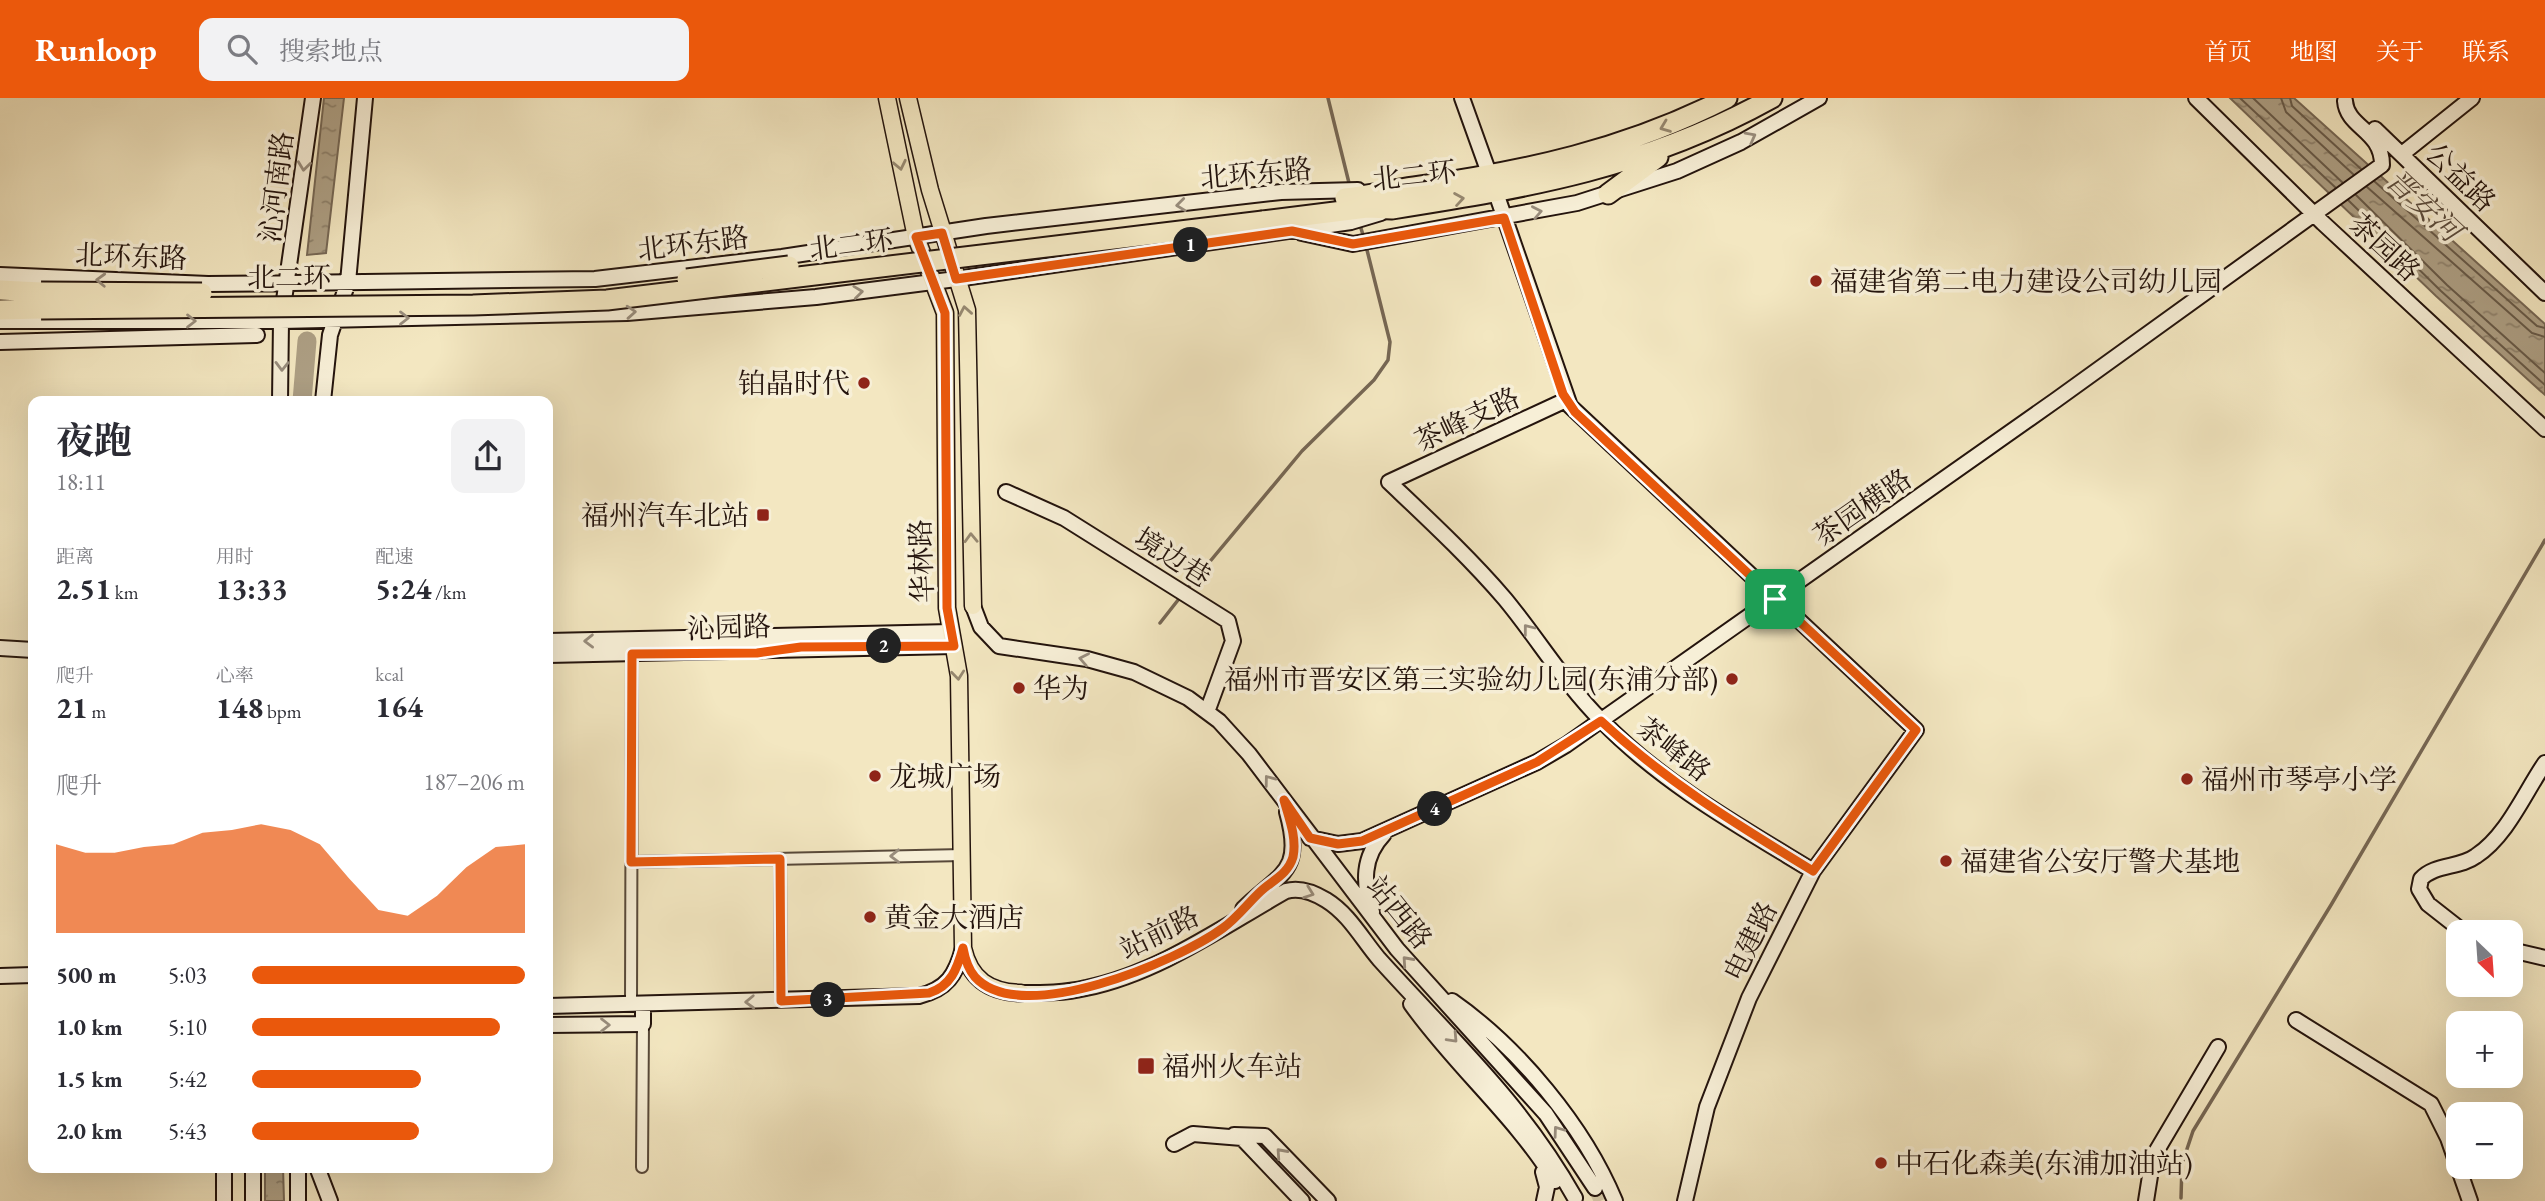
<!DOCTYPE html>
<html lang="zh">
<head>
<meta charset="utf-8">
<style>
  body { margin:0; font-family:"EB Garamond","Noto Serif SC",serif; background:#f2f2f3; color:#2b2b33; height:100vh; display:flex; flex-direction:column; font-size:26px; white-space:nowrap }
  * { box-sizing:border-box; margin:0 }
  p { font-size:23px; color:#7c7c81 }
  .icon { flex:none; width:38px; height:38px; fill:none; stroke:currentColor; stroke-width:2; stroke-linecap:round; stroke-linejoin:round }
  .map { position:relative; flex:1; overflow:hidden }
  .sheet { position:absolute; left:28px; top:298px; width:525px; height:777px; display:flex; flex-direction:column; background:#fff; border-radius:14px; box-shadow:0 7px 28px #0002 }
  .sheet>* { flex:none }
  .needle { width:46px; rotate:155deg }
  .tools { position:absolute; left:2446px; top:822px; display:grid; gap:14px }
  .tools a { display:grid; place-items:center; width:77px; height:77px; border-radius:14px; background:#fff; box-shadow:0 7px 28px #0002; font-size:35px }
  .pin { position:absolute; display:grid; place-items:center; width:60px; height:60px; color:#fff; margin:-30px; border-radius:14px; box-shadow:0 4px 10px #0006 }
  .km { position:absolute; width:35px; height:35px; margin:-18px; border-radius:50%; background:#222; color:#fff; font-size:19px; line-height:35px; text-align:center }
  .round { display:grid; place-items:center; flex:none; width:74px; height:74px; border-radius:14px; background:#f2f2f3 }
  .head { display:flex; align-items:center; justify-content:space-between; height:119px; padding:0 28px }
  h1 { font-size:38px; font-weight:700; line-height:52px }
  .stats { display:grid; grid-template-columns:repeat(3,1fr); gap:10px; height:119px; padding:7px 28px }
  .stats div { display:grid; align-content:center }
  .stats b { font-size:30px; font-weight:700 }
  .stats small { font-size:19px; font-weight:400 }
  .stats p { font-size:19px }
  .chart { height:196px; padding:14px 28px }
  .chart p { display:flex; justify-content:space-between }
  .chart svg { width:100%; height:126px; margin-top:7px; fill:#ea580c; opacity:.7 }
  ul { padding:0 28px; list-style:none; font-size:23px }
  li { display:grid; grid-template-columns:112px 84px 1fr; align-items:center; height:52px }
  li i { height:18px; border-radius:9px; background:#ea580c }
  header { display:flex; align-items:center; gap:42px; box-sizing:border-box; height:98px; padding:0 35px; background:#ea580c; color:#fff }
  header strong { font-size:33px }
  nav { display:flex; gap:38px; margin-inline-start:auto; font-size:24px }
  .search { width:490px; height:63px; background:#f2f2f3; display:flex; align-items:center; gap:18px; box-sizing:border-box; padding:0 24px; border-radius:14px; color:#7c7c81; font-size:26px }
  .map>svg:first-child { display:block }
  .water { fill:url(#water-ripples); stroke:#766754; stroke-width:2 }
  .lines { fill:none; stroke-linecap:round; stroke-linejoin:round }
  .shore { stroke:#685a48; stroke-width:2 }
  .stream { stroke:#766754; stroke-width:3.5 }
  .river { stroke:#ad9f84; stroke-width:19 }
  .secondary-tunnel { stroke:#d4c7a6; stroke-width:14; stroke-dasharray:14 7; stroke-linecap:butt }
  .street-casing { stroke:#58493a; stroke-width:14 }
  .secondary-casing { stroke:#24140d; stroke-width:18 }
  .primary-casing { stroke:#24140d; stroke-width:19 }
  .highway-casing { stroke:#24140d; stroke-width:23 }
  .street { stroke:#f7efd7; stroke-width:10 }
  .secondary { stroke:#f7efd7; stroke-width:14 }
  .primary { stroke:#f3e7c1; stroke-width:16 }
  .highway { stroke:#f3e7c1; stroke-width:19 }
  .highway-bridge-casing { stroke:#24140d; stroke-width:23; stroke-linecap:butt }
  .highway-bridge { stroke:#f3e7c1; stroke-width:19 }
  .oneway { stroke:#968870 }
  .oneway2 { stroke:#988c7c }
  .route-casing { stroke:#fff; stroke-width:14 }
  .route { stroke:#ea580c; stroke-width:9 }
  .poi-dot { fill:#8f2418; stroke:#f7efd7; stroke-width:2.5 }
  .labels { text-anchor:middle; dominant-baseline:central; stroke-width:7; stroke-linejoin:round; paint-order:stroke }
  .street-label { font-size:28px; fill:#24140d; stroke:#f7efd7 }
  .poi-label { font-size:28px; fill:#24140d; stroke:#f7efd7; text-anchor:start }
  .water-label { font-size:30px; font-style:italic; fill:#5b4c3d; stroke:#f7efd7 }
</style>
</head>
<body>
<header>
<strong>Runloop</strong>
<div class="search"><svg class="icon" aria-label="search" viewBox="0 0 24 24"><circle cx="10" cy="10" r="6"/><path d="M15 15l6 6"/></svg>搜索地点</div>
<nav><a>首页</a><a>地图</a><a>关于</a><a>联系</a></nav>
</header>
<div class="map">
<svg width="2545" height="1103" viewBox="0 0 2545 1103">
  <defs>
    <pattern id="water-ripples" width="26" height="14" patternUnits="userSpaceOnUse" patternTransform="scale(1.75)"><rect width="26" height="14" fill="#ad9f84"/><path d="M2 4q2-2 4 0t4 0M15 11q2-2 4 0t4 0" fill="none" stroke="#8d806a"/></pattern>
  </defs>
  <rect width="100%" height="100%" fill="#f3e7c1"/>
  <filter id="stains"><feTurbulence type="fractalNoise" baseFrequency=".00286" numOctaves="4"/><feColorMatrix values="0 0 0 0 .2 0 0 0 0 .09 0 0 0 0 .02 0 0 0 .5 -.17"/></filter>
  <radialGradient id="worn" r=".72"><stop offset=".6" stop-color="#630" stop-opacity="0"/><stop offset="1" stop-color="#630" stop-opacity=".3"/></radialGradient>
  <path class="water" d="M324,0H344L326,155L307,157Z
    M2230,0H2294L2545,226V297L2436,198Z
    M265,1069H283L284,1103H265Z"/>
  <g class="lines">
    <path class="shore" d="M2240,0L2336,90
      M2253,0L2343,85
      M2281,0L2286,14L2354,77
      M2290,0L2292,8L2361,71
      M2374,83L2537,228L2545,230
      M2367,89L2532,235L2545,239
      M2356,97L2447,187L2545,275
      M2348,102L2441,193L2545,287"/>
    <path class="stream" d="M1328,0L1350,89
      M1359,124L1364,140
      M1187,491L1302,353L1374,282L1388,262L1390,244L1366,148
      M1160,525L1182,497
      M2181,1100L2182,1066L2193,1033L2331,807L2545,442"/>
    <path class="river" d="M302,303L307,243"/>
    <path class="secondary-tunnel" d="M1595,1090L1601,1103"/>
    <g class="street-casing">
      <path id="street" d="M780,761L781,903
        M631,764L963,757
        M631,907L632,550
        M642,1069L643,926"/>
    </g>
    <g class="secondary-casing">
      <path id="secondary" d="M1462,0L1490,78
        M2196,0L2323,125L2545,331
        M2375,31L2545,195
        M2402,56L2472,0
        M1496,95L1570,308L1916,632L1813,773L1749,900L1707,1009L1685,1103
        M1302,135L1353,146L1577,105L1677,73L1741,44L1819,0
        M0,177L208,186L595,181L782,159L986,128L1281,94L1358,92
        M0,223H281L627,215L816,199L956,181L1351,124L1381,115
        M0,244L257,237
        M1566,302L1389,384C1429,422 1469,459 1505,501C1538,541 1565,586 1601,622C1662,685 1739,728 1813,773
        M280,303L281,223L313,0
        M323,303L330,237L348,184L365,0
        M1006,394L1064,420L1228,523L1233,543L1207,614
        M973,508L981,529L999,548L1087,561L1134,574L1188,600L1219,623L1249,656L1397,851L1546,1016L1595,1090
        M548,543L951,534
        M0,550L33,552
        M548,557L954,548
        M1310,740L1338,746L1362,743L1537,664L1566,647L2056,302L2382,67C2382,32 2347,30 2345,3
        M1243,811C1281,774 1304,775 1287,714
        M1372,814C1363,785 1362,759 1384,736
        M2465,835L2428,806L2419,791L2421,781C2434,766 2460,770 2476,758C2507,738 2525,694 2545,665
        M2511,852L2545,860
        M0,878L33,877
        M1021,895C1043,895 1065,895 1086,890C1159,875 1222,829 1286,793C1300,789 1313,794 1326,802C1349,816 1362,841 1379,861C1452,942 1521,1004 1575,1100
        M1452,903C1518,949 1584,1028 1615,1103
        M1411,906C1455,968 1515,1018 1555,1083
        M548,908L919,898C947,891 956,877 963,850
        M2296,922L2431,1006L2448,1040L2470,1103
        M548,927L643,926V907
        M1234,1037L1265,1038L1328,1103
        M1174,1046L1193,1036L1242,1040L1302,1103
        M224,1069V1103
        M253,1069V1103
        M298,1069V1103
        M317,1069L330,1103
        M1543,1074L1547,1089L1544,1103
        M2146,1103L2153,1059L2218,949"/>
    </g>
    <g class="primary-casing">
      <path id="primary" d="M887,0L916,139L945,215L947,510L959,578L963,850C970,882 990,894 1021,895
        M908,0L930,92L967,212L973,508"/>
    </g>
    <g class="highway-casing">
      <path id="highway" d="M1608,96L1658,59
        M1345,100C1368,98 1391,92 1414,89C1526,73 1625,52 1727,0
        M1263,123L1367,110L1392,111C1531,89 1646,70 1772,0
        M0,192L41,194
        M0,212L41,211"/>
    </g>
    <use href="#street" class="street"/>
    <use href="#secondary" class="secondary"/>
    <use href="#primary" class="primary"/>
    <use href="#highway" class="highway"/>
    <g class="highway-bridge-casing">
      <path id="highway-bridge" d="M687,181L789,168
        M41,194L202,195
        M41,211L473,207L607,202L1263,123"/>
    </g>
    <use href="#highway-bridge" class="highway-bridge"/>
  </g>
  <defs><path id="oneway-chevron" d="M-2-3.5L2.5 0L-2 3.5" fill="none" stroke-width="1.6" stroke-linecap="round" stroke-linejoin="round" transform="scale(1.75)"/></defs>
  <g class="oneway">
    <use href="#oneway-chevron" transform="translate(1665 29) rotate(159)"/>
    <use href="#oneway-chevron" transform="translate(900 67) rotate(78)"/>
    <use href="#oneway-chevron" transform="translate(1459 101) rotate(-9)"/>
    <use href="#oneway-chevron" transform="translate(965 213) rotate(-100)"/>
    <use href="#oneway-chevron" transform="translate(971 440) rotate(-92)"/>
    <use href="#oneway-chevron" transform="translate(958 577) rotate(84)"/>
  </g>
  <g class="oneway2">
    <use href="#oneway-chevron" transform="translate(1751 39) rotate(-28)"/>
    <use href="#oneway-chevron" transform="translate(304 68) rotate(97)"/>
    <use href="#oneway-chevron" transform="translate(1181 107) rotate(173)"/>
    <use href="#oneway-chevron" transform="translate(1537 114) rotate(-11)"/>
    <use href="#oneway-chevron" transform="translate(101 182) rotate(-178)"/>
    <use href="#oneway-chevron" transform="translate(858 194) rotate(-7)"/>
    <use href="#oneway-chevron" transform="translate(631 214) rotate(-4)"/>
    <use href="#oneway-chevron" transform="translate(404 220)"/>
    <use href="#oneway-chevron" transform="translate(191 223)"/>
    <use href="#oneway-chevron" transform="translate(282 268) rotate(91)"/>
    <use href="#oneway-chevron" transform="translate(1528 531) rotate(-128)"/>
    <use href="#oneway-chevron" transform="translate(589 543) rotate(179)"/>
    <use href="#oneway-chevron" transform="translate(1084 561) rotate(-169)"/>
    <use href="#oneway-chevron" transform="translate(1269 682) rotate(-127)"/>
    <use href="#oneway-chevron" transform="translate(895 758) rotate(179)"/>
    <use href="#oneway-chevron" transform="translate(1309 795) rotate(20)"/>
    <use href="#oneway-chevron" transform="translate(1407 863) rotate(-132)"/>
    <use href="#oneway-chevron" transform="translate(750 904) rotate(178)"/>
    <use href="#oneway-chevron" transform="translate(605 927)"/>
    <use href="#oneway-chevron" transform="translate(1453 940) rotate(47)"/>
    <use href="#oneway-chevron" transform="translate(1558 1033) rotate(-126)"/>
    <use href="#oneway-chevron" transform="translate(1281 1055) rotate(-132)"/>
  </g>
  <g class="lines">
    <g class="route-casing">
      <path id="route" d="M1504,120L1563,296L1575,314L1916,632L1813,773C1736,726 1668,685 1601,623L1537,664L1362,743L1338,746L1310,740L1284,702C1289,720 1297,740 1293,759C1288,776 1273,782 1261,793C1248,805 1237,820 1223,830C1178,863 1021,930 975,879C968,871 965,861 963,850C957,871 951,888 929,895L781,903L780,761L631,764L632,556L757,555L801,549L954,548L947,510L945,215L916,139L942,135L956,181L1292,133L1353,146Z"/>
    </g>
    <use href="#route" class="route"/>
  </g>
  <g class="poi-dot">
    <circle cx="1816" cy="183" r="7"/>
    <circle cx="864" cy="285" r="7"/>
    <rect x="756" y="410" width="14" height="14" rx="3.5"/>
    <circle cx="1732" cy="581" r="7"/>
    <circle cx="1019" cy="590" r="7"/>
    <circle cx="875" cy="678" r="7"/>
    <circle cx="2187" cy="681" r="7"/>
    <circle cx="1946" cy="763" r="7"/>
    <circle cx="870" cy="819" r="7"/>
    <rect x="1137" y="959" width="18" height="18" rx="3.5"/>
    <circle cx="1881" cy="1065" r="7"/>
  </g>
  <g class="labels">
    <g class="street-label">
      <text transform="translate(1256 75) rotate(-5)">北环东路</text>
      <text transform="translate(1414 77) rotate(-6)">北二环</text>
      <text transform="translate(2461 79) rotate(44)">公益路</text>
      <text transform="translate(276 89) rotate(-83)">沁河南路</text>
      <text transform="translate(693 145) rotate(-7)">北环东路</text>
      <text transform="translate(851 146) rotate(-7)">北二环</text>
      <text transform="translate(2385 149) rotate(43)">茶园路</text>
      <text transform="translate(131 158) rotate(2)">北环东路</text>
      <text x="289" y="179">北二环</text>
      <text transform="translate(1467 321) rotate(-25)">茶峰支路</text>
      <text transform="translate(1862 409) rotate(-35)">茶园横路</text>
      <text transform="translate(1173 459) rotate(32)">境边巷</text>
      <text transform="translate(921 463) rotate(-92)">华林路</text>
      <text transform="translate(729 529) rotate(-2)">沁园路</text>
      <text transform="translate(1674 651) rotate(38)">茶峰路</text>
      <text transform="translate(1400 814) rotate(51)">站西路</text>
      <text transform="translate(1159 834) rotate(-26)">站前路</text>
      <text transform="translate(1750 843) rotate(-64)">电建路</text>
    </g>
    <g class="poi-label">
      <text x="1830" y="183">福建省第二电力建设公司幼儿园</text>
      <text x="850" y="285" text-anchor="end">铂晶时代</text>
      <text x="749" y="417" text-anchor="end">福州汽车北站</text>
      <text x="1718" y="581" text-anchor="end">福州市晋安区第三实验幼儿园(东浦分部)</text>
      <text x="1033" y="590">华为</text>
      <text x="889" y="678">龙城广场</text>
      <text x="2201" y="681">福州市琴亭小学</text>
      <text x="1960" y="763">福建省公安厅警犬基地</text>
      <text x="884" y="819">黄金大酒店</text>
      <text x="1162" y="968">福州火车站</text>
      <text x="1895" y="1065">中石化森美(东浦加油站)</text>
    </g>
    <g class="water-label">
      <text transform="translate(2424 107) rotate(43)">晋安河</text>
    </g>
  </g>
  <rect width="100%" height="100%" filter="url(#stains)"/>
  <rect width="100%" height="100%" fill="url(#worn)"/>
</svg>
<div class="tools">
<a><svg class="needle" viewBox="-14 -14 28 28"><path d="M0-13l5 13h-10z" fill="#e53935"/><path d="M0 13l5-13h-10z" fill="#7c7c81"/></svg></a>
<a>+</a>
<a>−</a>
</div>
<div class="pin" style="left:1775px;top:501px;background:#1e9e55"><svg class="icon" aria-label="arrive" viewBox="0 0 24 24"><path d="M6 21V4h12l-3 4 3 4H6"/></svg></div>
<b class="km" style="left:1191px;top:147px">1</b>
<b class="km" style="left:884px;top:548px">2</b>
<b class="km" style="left:828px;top:902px">3</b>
<b class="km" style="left:1435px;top:711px">4</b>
<section class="sheet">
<div class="head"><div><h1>夜跑</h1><p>18:11</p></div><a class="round"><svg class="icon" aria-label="share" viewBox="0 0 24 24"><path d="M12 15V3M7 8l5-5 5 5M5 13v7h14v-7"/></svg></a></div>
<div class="stats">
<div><p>距离</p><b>2.51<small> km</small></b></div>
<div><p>用时</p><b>13:33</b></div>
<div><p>配速</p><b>5:24<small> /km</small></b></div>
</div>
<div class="stats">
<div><p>爬升</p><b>21<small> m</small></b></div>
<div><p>心率</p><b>148<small> bpm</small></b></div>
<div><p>kcal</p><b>164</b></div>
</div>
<div class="chart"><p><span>爬升</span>187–206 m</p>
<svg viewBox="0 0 160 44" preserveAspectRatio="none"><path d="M0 44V13L10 16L20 16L30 14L40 13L50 9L60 8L70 6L80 8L90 13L100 25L110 36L120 38L130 31L140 21L150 14L160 13V44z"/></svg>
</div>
<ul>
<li><b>500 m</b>5:03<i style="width:100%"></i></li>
<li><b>1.0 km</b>5:10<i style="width:91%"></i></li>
<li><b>1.5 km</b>5:42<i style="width:62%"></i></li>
<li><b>2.0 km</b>5:43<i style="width:61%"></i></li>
</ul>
</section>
</div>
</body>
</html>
